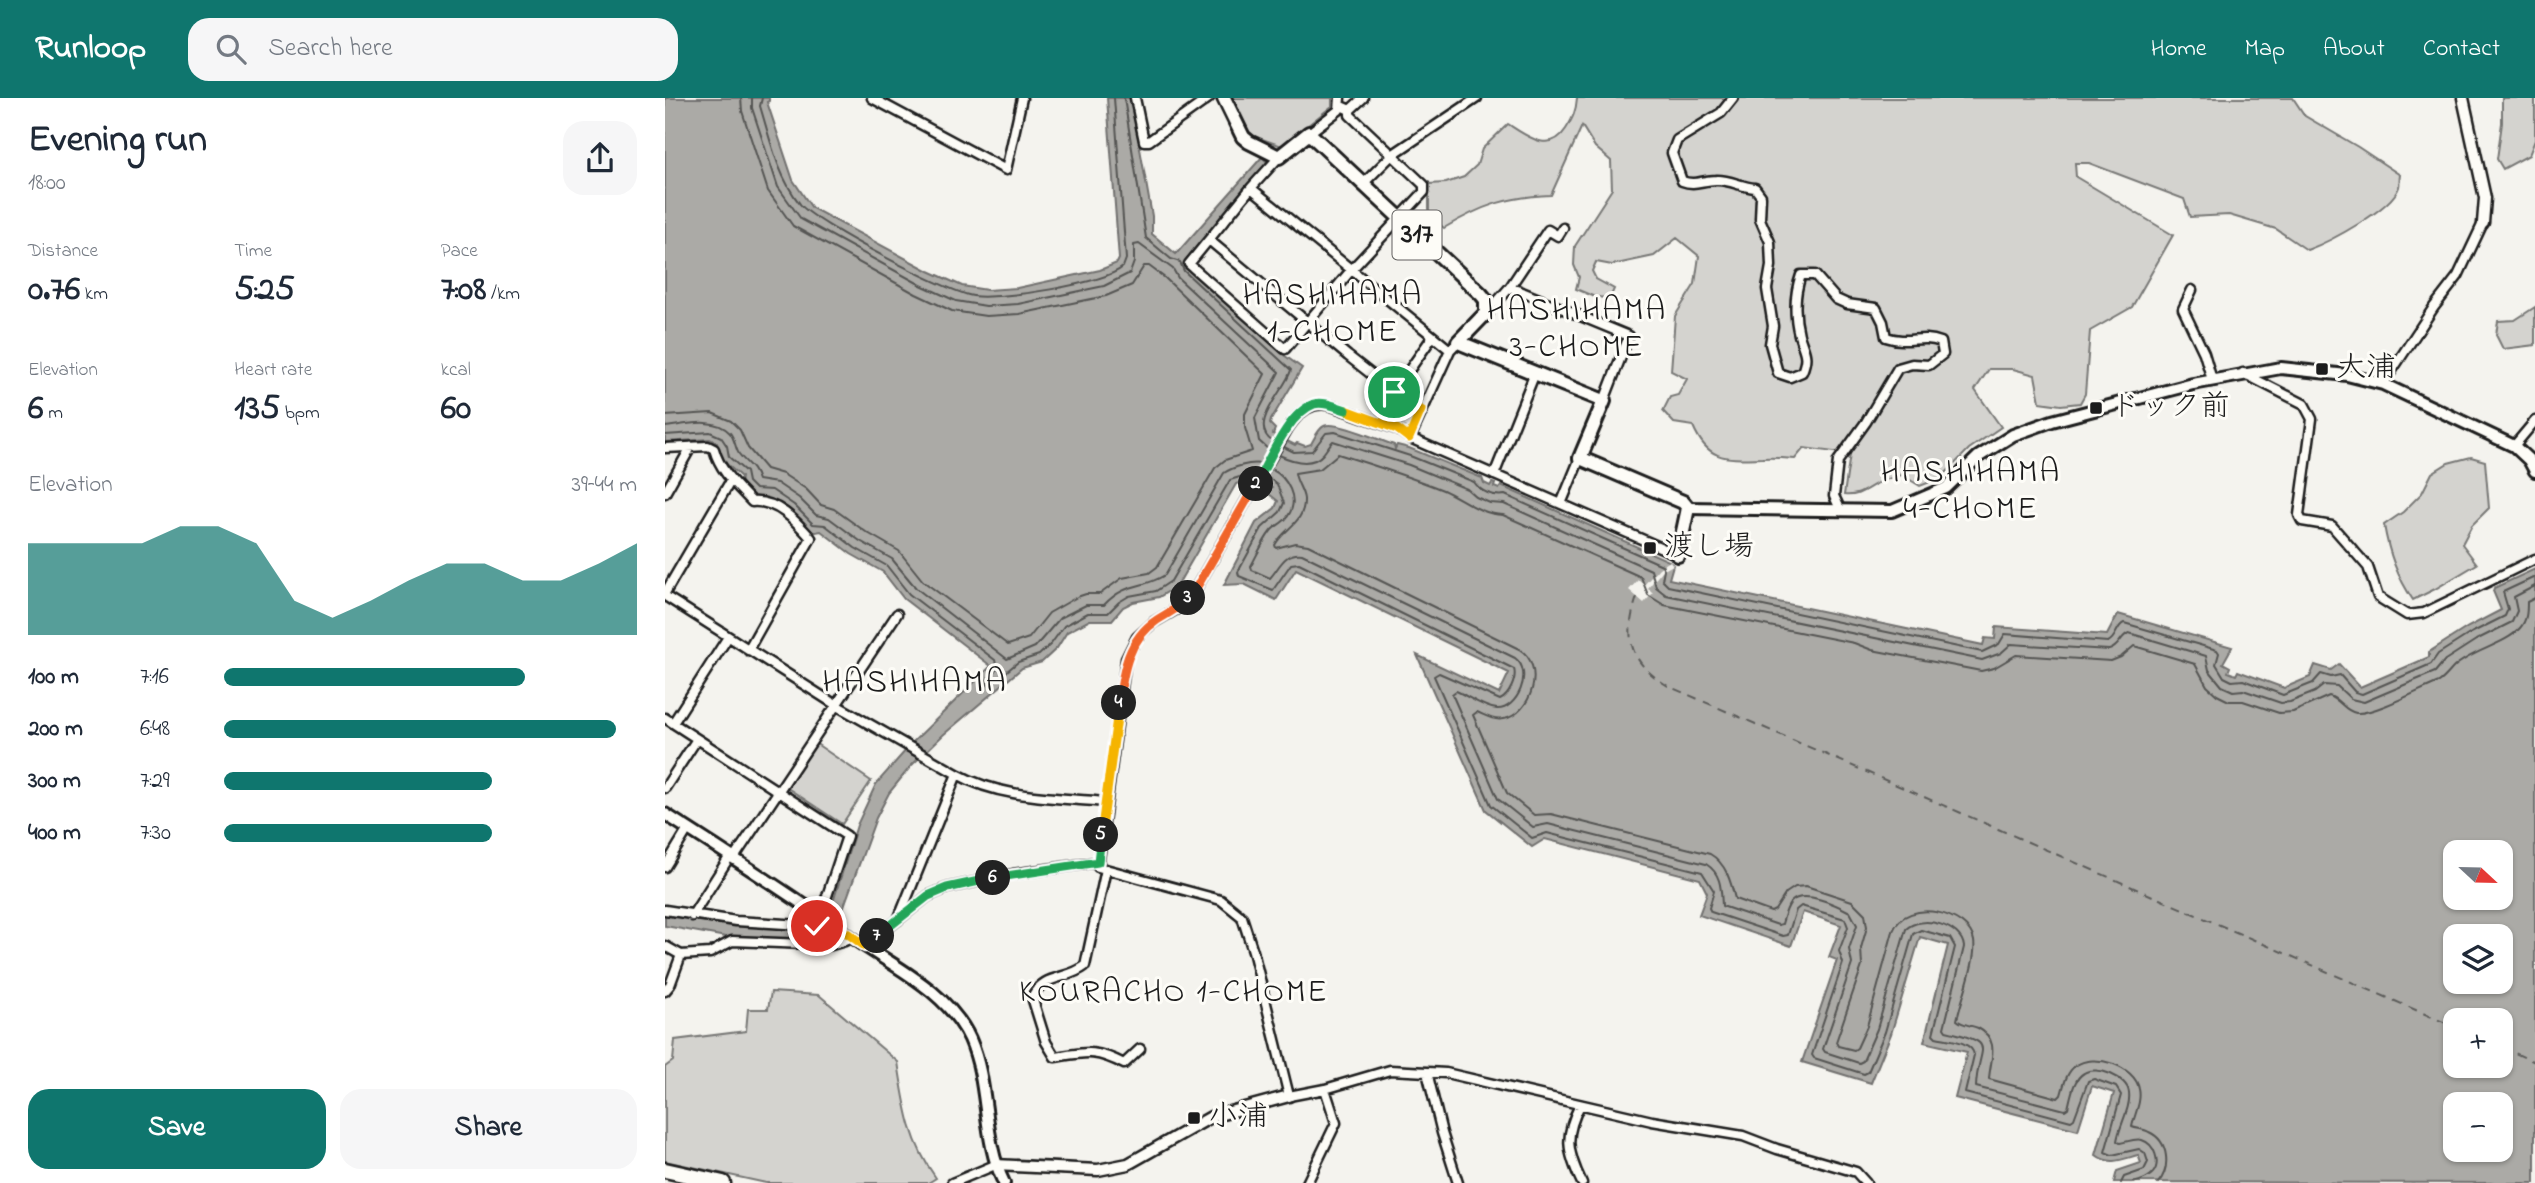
<!DOCTYPE html>
<html lang="en">
<head>
<meta charset="utf-8">
<style>
  body { margin:0; font-family:"Indie Flower","Klee One",sans-serif; background:#f6f6f7; color:#1f2937; height:100vh; display:flex; flex-direction:column; font-size:26px; white-space:nowrap }
  * { box-sizing:border-box; margin:0 }
  p { font-size:23px; color:#747a83 }
  .icon { flex:none; width:38px; height:38px; fill:none; stroke:currentColor; stroke-width:2; stroke-linecap:round; stroke-linejoin:round }
  .map { position:relative; flex:1; overflow:hidden }
  .details { display:flex; flex-direction:column; background:#fff; width:665px }
  .details>* { flex:none }
  .needle { width:46px; rotate:112deg }
  .buttons { position:absolute; left:1778px; top:742px; display:grid; gap:14px }
  .buttons a { display:grid; place-items:center; width:70px; height:70px; border-radius:14px; background:#fff; box-shadow:0 2px 5px #0004; font-size:35px }
  .pin { position:absolute; display:grid; place-items:center; width:60px; height:60px; color:#fff; margin:-30px; border:4px solid #fff; border-radius:50%; box-shadow:0 2px 7px #0007 }
  .km { position:absolute; width:35px; height:35px; margin:-18px; border-radius:50%; background:#222; color:#fff; font-size:19px; line-height:35px; text-align:center }
  .round { display:grid; place-items:center; flex:none; width:74px; height:74px; border-radius:21px; background:#f6f6f7 }
  .head { display:flex; align-items:center; justify-content:space-between; height:119px; padding:0 28px }
  h1 { font-size:38px; font-weight:700; line-height:52px }
  .stats { display:grid; grid-template-columns:repeat(3,1fr); gap:10px; height:119px; padding:7px 28px }
  .stats div { display:grid; align-content:center }
  .stats b { font-size:35px; font-weight:700 }
  .stats small { font-size:19px; font-weight:400 }
  .stats p { font-size:19px }
  .chart { height:196px; padding:14px 28px }
  .chart p { display:flex; justify-content:space-between }
  .chart svg { width:100%; height:126px; margin-top:7px; fill:#0f766e; opacity:.7 }
  .cta { display:flex; gap:14px; margin-top:auto; padding:14px 28px }
  .cta a { flex:1; height:80px; border-radius:21px; background:#0f766e; color:#fff; font-size:28px; font-weight:700; line-height:80px; text-align:center }
  .cta a+a { background:#f6f6f7; color:#1f2937 }
  ul { padding:0 28px; list-style:none; font-size:23px }
  li { display:grid; grid-template-columns:112px 84px 1fr; align-items:center; height:52px }
  li i { height:18px; border-radius:9px; background:#0f766e }
  header { display:flex; align-items:center; gap:42px; box-sizing:border-box; height:98px; padding:0 35px; background:#0f766e; color:#fff }
  header strong { font-size:33px }
  nav { display:flex; gap:38px; margin-inline-start:auto; font-size:24px }
  .search { width:490px; height:63px; background:#f6f6f7; display:flex; align-items:center; gap:18px; box-sizing:border-box; padding:0 24px; border-radius:21px; color:#747a83; font-size:26px }
  main { display:flex; flex:1; min-height:0 }
  .map>svg:first-child { display:block }
  .green { fill:#d4d3cf; stroke:#787876; stroke-width:2 }
  .water { fill:#abaaa6; stroke:#72716f; stroke-width:2; fill-rule:evenodd }
  .pier { fill:#f4f3ee }
  .lines { fill:none; stroke-linecap:round; stroke-linejoin:round }
  .shore { stroke:#555553; stroke-width:2 }
  .ferry { stroke:#5c5c5a; stroke-width:2; stroke-dasharray:9 7; stroke-linecap:butt }
  .minor-casing { stroke:#1c1c1c; stroke-width:13 }
  .tertiary-casing { stroke:#1c1c1c; stroke-width:15 }
  .secondary-casing { stroke:#1c1c1c; stroke-width:16 }
  .trunk-casing { stroke:#1c1c1c; stroke-width:18 }
  .motorway-casing { stroke:#1c1c1c; stroke-width:19 }
  .minor { stroke:#fdfcf7; stroke-width:8 }
  .tertiary { stroke:#fdfcf7; stroke-width:10 }
  .secondary { stroke:#fdfcf7; stroke-width:10 }
  .trunk { stroke:#fdfcf7; stroke-width:12 }
  .motorway { stroke:#fdfcf7; stroke-width:14 }
  .split-1-casing { stroke:#fff; stroke-width:14 }
  .split-2-casing { stroke:#fff; stroke-width:14 }
  .split-3-casing { stroke:#fff; stroke-width:14 }
  .split-4-casing { stroke:#fff; stroke-width:14 }
  .split-5-casing { stroke:#fff; stroke-width:14 }
  .split-6-casing { stroke:#fff; stroke-width:14 }
  .split-7-casing { stroke:#fff; stroke-width:14 }
  .split-8-casing { stroke:#fff; stroke-width:14 }
  .split-1 { stroke:#f5b400; stroke-width:9 }
  .split-2 { stroke:#22a559; stroke-width:9 }
  .split-3 { stroke:#f0652b; stroke-width:9 }
  .split-4 { stroke:#f0652b; stroke-width:9 }
  .split-5 { stroke:#f5b400; stroke-width:9 }
  .split-6 { stroke:#22a559; stroke-width:9 }
  .split-7 { stroke:#22a559; stroke-width:9 }
  .split-8 { stroke:#f5b400; stroke-width:9 }
  .poi-dot { fill:#1c1c1c; stroke:#fdfcf7; stroke-width:2.5 }
  .labels { text-anchor:middle; dominant-baseline:central; stroke-width:6; stroke-linejoin:round; paint-order:stroke }
  .shield { fill:#fdfcf7; stroke:#605f5e; stroke-width:2 }
  .shield-label { font-size:28px; font-weight:bold; fill:#1c1c1c }
  .poi-label { font-size:30px; fill:#1c1c1c; stroke:#fdfcf7; text-anchor:start }
  .neighbourhood-label { font-size:32px; letter-spacing:2px; fill:#1c1c1c; stroke:#fdfcf7 }
  .quarter-label { font-size:33px; letter-spacing:2px; fill:#1c1c1c; stroke:#fdfcf7 }
</style>
</head>
<body>
<header>
<strong>Runloop</strong>
<div class="search"><svg class="icon" aria-label="search" viewBox="0 0 24 24"><circle cx="10" cy="10" r="6"/><path d="M15 15l6 6"/></svg>Search here</div>
<nav><a>Home</a><a>Map</a><a>About</a><a>Contact</a></nav>
</header>
<main>
<section class="details">
<div class="head"><div><h1>Evening run</h1><p>18:00</p></div><a class="round"><svg class="icon" aria-label="share" viewBox="0 0 24 24"><path d="M12 15V3M7 8l5-5 5 5M5 13v7h14v-7"/></svg></a></div>
<div class="stats">
<div><p>Distance</p><b>0.76<small> km</small></b></div>
<div><p>Time</p><b>5:25</b></div>
<div><p>Pace</p><b>7:08<small> /km</small></b></div>
</div>
<div class="stats">
<div><p>Elevation</p><b>6<small> m</small></b></div>
<div><p>Heart rate</p><b>135<small> bpm</small></b></div>
<div><p>kcal</p><b>60</b></div>
</div>
<div class="chart"><p><span>Elevation</span>39–44 m</p>
<svg viewBox="0 0 160 44" preserveAspectRatio="none"><path d="M0 44V12L10 12L20 12L30 12L40 6L50 6L60 12L70 32L80 38L90 32L100 25L110 19L120 19L130 25L140 25L150 19L160 12V44z"/></svg>
</div>
<ul>
<li><b>100 m</b>7:16<i style="width:73%"></i></li>
<li><b>200 m</b>6:48<i style="width:95%"></i></li>
<li><b>300 m</b>7:29<i style="width:65%"></i></li>
<li><b>400 m</b>7:30<i style="width:65%"></i></li>
</ul>
<div class="cta"><a>Save</a><a>Share</a></div>
</section>
<div class="map">
<svg width="1870" height="1085" viewBox="0 0 1870 1085">
  <rect width="100%" height="100%" fill="#f4f3ee"/>
  <filter id="ink" filterUnits="userSpaceOnUse"><feTurbulence type="fractalNoise" baseFrequency=".0143" numOctaves="2"/><feDisplacementMap in="SourceGraphic" scale="14" xChannelSelector="R" yChannelSelector="G"/><feConvolveMatrix kernelMatrix="1 2 1 2 8 2 1 2 1" color-interpolation-filters="sRGB"/></filter>
  <g filter="url(#ink)">
    <path class="green" d="M567,0H667V8L617,48L583,36Z
      M912,0H1628L1640,18L1693,49L1735,77C1734,81 1735,85 1734,89C1727,111 1664,144 1642,152L1611,131L1564,117L1525,119L1519,101L1424,65H1410L1411,79L1508,137L1467,209L1425,233L1420,296L1415,305L1396,307L1375,304L1370,277L1348,271H1324L1310,292L1336,329L1304,351L1276,380L1255,388L1237,377C1230,379 1222,381 1215,384C1201,390 1195,399 1179,397L1185,356L1139,350L1130,361C1119,360 1108,359 1097,360C1062,361 1043,364 1028,328L1009,325L998,313L1005,299L1013,297L1022,281L1006,273L1010,218L1030,186L1034,158L1012,140L989,158L947,167L931,164L927,173L931,181L949,191L945,200L930,199L911,191L914,179L909,167L910,148L947,91L946,63L930,49L917,28L886,97C841,99 818,107 779,130L764,118V86L781,85L799,79L812,67L817,51L843,26C863,39 885,56 901,31C908,20 911,13 912,0Z
      M1837,0H1870V42L1864,57L1838,71L1832,61L1837,25Z
      M1870,209V247L1838,251L1831,237L1833,223L1850,222Z
      M1806,359L1820,363L1824,410L1807,427L1797,446L1812,466L1770,491L1748,502C1732,478 1724,456 1719,427L1738,414L1757,395L1767,375L1783,365Z
      M150,645L206,683L177,726L121,689Z
      M106,894L154,897L233,964C240,1008 244,1043 271,1080L263,1085H101L0,1063V969L8,963L10,942L81,933L83,911H103Z"/>
    <path class="water" d="M0,0H104V3L102,4L128,82L147,110L264,173L297,188L322,192L352,190L435,172L452,165L454,161L442,0H466L487,118V136L511,156L597,59L602,64L523,167L616,255L637,270L606,322L605,326L610,331L608,336L630,347L632,345L640,348L646,346C649,341 653,331 659,328C670,322 716,343 729,347L730,351L732,347L744,350L817,380L819,385L825,388L827,385L830,386L829,389L834,391L836,388L1004,463L1008,467L1004,481L1318,547L1320,540L1330,541L1331,529L1442,537L1453,516L1567,549L1558,565L1565,569L1563,574L1571,577L1573,573L1619,590L1645,579L1650,567L1666,572L1674,566L1695,589L1764,559V554L1803,529L1836,512L1828,493L1829,490L1870,471V1085L1449,1084L1452,1073L1476,1065L1473,1057C1458,1061 1445,1068 1431,1057L1449,995L1427,988L1413,1032L1290,1000L1302,954L1259,944L1283,847L1255,839L1226,936L1206,985L1137,964L1172,862L1164,859L1176,827L1138,814L1126,848L1034,817L1042,795L1035,781L880,741L867,749L821,712L752,557L834,596L844,575L631,471L611,502L579,486L559,487L591,425L610,410L613,403L604,396L607,390L589,381L584,388L576,384L571,386L512,488L494,499L468,504L458,509L447,522H425L402,534L392,550L377,564L357,570L278,637L246,668L224,695L211,720L167,841L162,844L72,841L0,828V816C51,826 102,829 155,831L169,801L192,727L211,686L249,643L326,568L239,501L218,474L186,456L156,433L146,435C129,417 114,397 88,400L75,386L76,379L57,362L52,345L45,341L0,344ZM1790,754H1836V800H1790ZM1790,838H1836V884H1790ZM1790,922H1836V968H1790ZM1790,1006H1836V1052H1790Z"/>
    <path class="pier" d="M1005,463L1008,467L997,473L983,490L988,495L979,505L964,492L973,482L979,487L994,470Z"/>
    <g class="lines">
      <path class="shore" d="M87,0V10L113,89L136,121L256,187L291,203L321,208L353,206L439,188L465,175L469,164V147L474,146L508,171L513,180L614,274L590,320L594,343L604,352
        M97,0L95,8C105,41 113,79 135,106C148,124 284,195 308,198C335,202 438,186 458,169L461,161L449,0
        M459,0L481,140L506,161L515,164L519,173L626,272C621,292 581,326 608,344
        M0,318L47,315L66,323L75,332L83,350L101,371L118,376L141,391L156,407L169,411L201,434L234,453L258,483L343,547L364,540L384,515L412,499L421,496H435L457,480L484,475L492,469L550,370L560,362L587,353L580,330V316L600,276L500,180L484,168H479L467,187L441,198L354,216L321,218L287,213L251,196L128,128L103,93L77,13L76,0
        M0,329C19,327 50,318 65,335C70,341 70,350 74,356C82,367 88,367 93,382L112,385L134,400L151,417L164,420L195,443L227,461L251,490L342,561L370,549L395,520L421,507H439C462,483 476,492 500,477L559,375C568,369 585,364 596,366
        M0,337L45,334L56,339L62,348L64,359L81,374L83,384L90,391L107,392L129,407L148,426L160,427L190,450L222,468L244,496L330,562L332,570L321,583L324,588L353,564L374,557L386,546L399,528L423,515H443L454,504L464,498L491,493L506,483L565,382L591,374
        M619,349L629,354L647,353L661,335L670,334L745,358L809,384C816,394 828,399 840,397L997,467L999,471L997,482L1003,488L1317,554L1334,546L1340,536L1443,544C1452,540 1451,528 1459,525L1552,552L1554,555L1551,566L1559,579L1567,583L1578,582L1618,597L1648,585L1656,576L1666,579L1675,577L1690,594L1697,596L1766,566L1773,556L1806,535L1840,518L1843,511L1838,494L1870,479
        M614,357C627,363 647,369 658,356C662,351 664,347 668,343L744,367L802,391L811,399L825,405L839,406L986,472L991,489L1001,497L1317,562L1336,555L1346,546L1444,552C1455,549 1455,538 1464,535L1541,558L1544,572L1557,588L1568,593L1578,592L1616,605L1625,604L1650,594L1659,587L1672,588L1686,601L1699,604L1770,574L1780,562L1811,542L1847,524L1852,513L1849,499L1870,488
        M606,371C622,379 635,401 623,418C619,425 611,427 606,433C598,443 592,457 586,468L587,472L605,480C615,469 619,454 637,456L850,560C869,574 852,612 832,611C819,610 803,598 791,593L787,596L833,701L868,729L883,726L1041,766C1057,776 1056,792 1057,808L1113,827L1117,826C1119,819 1121,810 1126,804C1138,791 1172,807 1185,814L1192,827L1184,851L1187,866L1158,951L1160,954L1194,965L1198,963L1212,931L1241,831C1256,816 1297,827 1299,849L1279,930L1281,933C1336,946 1312,948 1311,989L1400,1012L1403,1010C1406,999 1408,981 1419,975C1431,967 1463,979 1464,995C1466,1010 1454,1028 1452,1043L1455,1045C1462,1044 1470,1040 1477,1042C1490,1046 1496,1065 1488,1075C1483,1081 1475,1083 1468,1085
        M602,379L612,386L619,405L615,414L597,430L573,474L574,478L608,492L626,466L634,465L849,571C852,581 844,598 835,602L774,575L769,578L826,707L867,740L882,735L1037,774L1049,793L1044,810L1046,814L1118,838L1123,837L1131,812L1136,808L1180,821L1183,829L1174,853L1178,865L1147,957L1149,960L1199,976L1203,974L1220,934L1248,836L1256,832L1285,840L1290,849L1268,936L1271,939C1284,942 1307,943 1309,957L1300,995L1406,1023L1409,1021L1423,983L1429,981L1451,989L1456,997L1440,1054L1447,1057L1474,1051L1480,1055L1483,1064L1479,1072L1459,1079L1456,1085
        M1493,1085C1506,1070 1504,1043 1484,1034C1479,1031 1472,1031 1467,1029C1469,1017 1477,1004 1474,991C1470,968 1429,954 1410,968C1401,975 1399,987 1396,997L1393,1000L1324,981C1325,962 1336,942 1313,930C1305,927 1298,927 1292,922C1296,902 1312,862 1309,843C1305,815 1242,798 1228,833L1202,928L1192,950L1189,952L1173,948L1171,944L1197,868L1196,850L1202,829L1200,816L1187,803L1141,788L1130,789L1121,795L1110,812L1106,814L1070,801C1066,784 1061,765 1045,756L886,716L869,717L842,695L808,617L812,614C821,618 829,623 839,621C866,616 882,568 854,551L643,447L630,445L611,450L610,447C619,430 640,425 639,401C638,392 631,384 630,375L655,371L673,356C708,367 743,378 778,392C798,401 814,416 838,417L976,479L983,497L999,507L1189,545L1207,552L1316,573L1329,570L1351,557L1446,563L1456,559L1469,548L1530,566L1542,588L1552,597L1564,603H1578L1614,615L1628,614L1664,598C1675,601 1679,613 1691,615C1708,617 1756,591 1774,584C1781,579 1784,574 1789,569C1807,552 1840,547 1855,530C1862,522 1862,514 1862,504L1870,500"/>
      <path class="ferry" d="M972,499C958,541 965,565 1003,588L1790,929
        M1836,949L1870,964"/>
      <g class="minor-casing">
        <path id="minor" d="M207,0L341,72L357,0
          M470,0L479,43H484L544,0
          M1068,0L1056,15L1012,42L1007,55L1017,83C1030,88 1037,82 1051,82C1064,81 1076,89 1090,90L1096,98L1095,121L1105,144L1106,168L1102,191L1108,228L1105,246L1113,275L1125,279L1137,274C1144,257 1139,254 1134,237C1129,217 1129,197 1136,177H1150L1171,201L1182,206L1211,210L1218,224L1221,239C1245,247 1254,236 1276,244L1278,256L1264,267L1247,266L1233,270L1201,324L1173,363L1169,398L1176,413
          M685,12L698,0
          M644,35L674,12L675,0
          M614,59L586,90L524,166L620,251L687,171L759,94V87L685,17V12L676,8
          M698,86L727,57L812,0
          M586,90L785,252
          M544,142L683,258L729,294L756,311
          M845,189L883,132L893,138L898,130
          M1527,192L1518,211L1539,255L1547,282
          M821,209L831,205L845,189L964,238L939,303
          M1578,275L1639,306L1647,321L1634,417L1637,423L1667,428L1703,469L1713,499L1742,517L1759,515L1870,461
          M1718,286L1769,209L1793,178L1818,125
          M729,294L768,238
          M745,340L785,252L788,249
          M1849,348L1870,323
          M0,350L43,348L49,351C55,373 71,387 87,404C112,402 130,422 146,440L83,552
          M829,377L870,275
          M0,395L26,349
          M896,406L915,360
          M1013,457L745,340L732,331L667,308C647,302 634,314 623,330L530,492L515,509L489,524L472,539L461,561L433,769L556,802L577,819L588,853L624,998L660,991L725,972L781,975L987,1023L1078,1038L1112,1051L1191,1074L1201,1085
          M0,495L66,382
          M0,498L171,607L292,676L233,822
          M0,620L182,738L152,828L71,823L0,812
          M8,625L63,539
          M292,676C337,701 390,699 440,704
          M0,690L32,641
          M69,760L232,516
          M0,769L23,731
          M441,771L420,868C401,883 379,875 367,899L381,944L390,959C422,954 430,951 459,966L475,951
          M27,818L65,758
          M0,848L16,857L45,855L67,843L166,847L180,843L183,837
          M200,848L263,798L282,790L348,776L433,764
          M0,893L5,887L16,857
          M762,974L777,1035L793,1085
          M915,1007C899,1038 902,1054 917,1085
          M287,1085L330,1067
          M642,1085L671,1025L660,991"/>
      </g>
      <g class="tertiary-casing">
        <path id="tertiary" d="M1798,0L1820,100L1818,125
          M330,1067L433,1072L463,1066L546,1019L624,998"/>
      </g>
      <g class="secondary-casing">
        <path id="secondary" d="M1023,410L1227,413L1281,390L1313,359L1348,337L1387,323L1528,286L1616,270L1682,277L1718,286L1849,348L1864,362L1870,373
          M0,716C63,756 125,797 186,839C228,868 283,893 305,941C325,987 317,1040 339,1085"/>
      </g>
      <g class="trunk-casing">
        <path id="trunk" d="M559,0L578,39L584,44L614,59L644,35L816,196L821,202V215L793,244L939,303L915,360L1018,404L1023,410L1013,457"/>
      </g>
      <g class="motorway-casing">
        <path id="motorway" d="M0,1072L58,1085"/>
      </g>
      <use href="#minor" class="minor"/>
      <use href="#tertiary" class="tertiary"/>
      <use href="#secondary" class="secondary"/>
      <use href="#trunk" class="trunk"/>
      <use href="#motorway" class="motorway"/>
    </g>
  </g>
  <g class="lines" filter="url(#ink)">
    <g class="split-1-casing">
      <path id="split-1" d="M681,312L732,331L744,340L756,312L729,294"/>
    </g>
    <g class="split-2-casing">
      <path id="split-2" d="M591,386C604,363 623,315 649,306C659,303 671,309 681,312"/>
    </g>
    <g class="split-3-casing">
      <path id="split-3" d="M523,500L530,492L591,386"/>
    </g>
    <g class="split-4-casing">
      <path id="split-4" d="M454,605C458,573 463,541 492,522C503,515 514,510 523,500"/>
    </g>
    <g class="split-5-casing">
      <path id="split-5" d="M436,737L454,605"/>
    </g>
    <g class="split-6-casing">
      <path id="split-6" d="M328,780L433,764L436,737"/>
    </g>
    <g class="split-7-casing">
      <path id="split-7" d="M212,838L263,798L282,790L328,780"/>
    </g>
    <g class="split-8-casing">
      <path id="split-8" d="M152,828L157,817L200,848L212,838"/>
    </g>
    <use href="#split-1" class="split-1"/>
    <use href="#split-2" class="split-2"/>
    <use href="#split-3" class="split-3"/>
    <use href="#split-4" class="split-4"/>
    <use href="#split-5" class="split-5"/>
    <use href="#split-6" class="split-6"/>
    <use href="#split-7" class="split-7"/>
    <use href="#split-8" class="split-8"/>
  </g>
  <g class="poi-dot">
    <rect x="1650" y="264" width="14" height="14" rx="3.5"/>
    <rect x="1424" y="303" width="14" height="14" rx="3.5"/>
    <rect x="978" y="443" width="14" height="14" rx="3.5"/>
    <rect x="522" y="1013" width="14" height="14" rx="3.5"/>
  </g>
  <g class="labels">
    <rect class="shield" x="727.5" y="112.5" width="49" height="49" rx="5"/>
    <g class="shield-label">
      <text x="752" y="137">317</text>
    </g>
    <g class="poi-label">
      <text x="1671" y="271">大浦</text>
      <text x="1445" y="310">ドック前</text>
      <text x="999" y="450">渡し場</text>
      <text x="543" y="1020">小浦</text>
    </g>
    <g class="neighbourhood-label">
      <text x="668" y="198">HASHIHAMA<tspan x="668" dy="37">1-CHOME</tspan></text>
      <text x="912" y="213">HASHIHAMA<tspan x="912" dy="37">3-CHOME</tspan></text>
      <text x="1306" y="375">HASHIHAMA<tspan x="1306" dy="37">4-CHOME</tspan></text>
      <text x="509" y="895">KOURACHO 1-CHOME</text>
    </g>
    <g class="quarter-label">
      <text x="250" y="585">HASHIHAMA</text>
    </g>
  </g>
</svg>
<div class="buttons">
<a><svg class="needle" viewBox="-14 -14 28 28"><path d="M0-13l5 13h-10z" fill="#e53935"/><path d="M0 13l5-13h-10z" fill="#747a83"/></svg></a>
<a><svg class="icon" aria-label="layers" viewBox="0 0 24 24"><path d="M12 4l9 5-9 5-9-5zM3 14l9 5 9-5"/></svg></a>
<a>+</a>
<a>−</a>
</div>
<div class="pin" style="left:729px;top:294px;background:#1e9e55"><svg class="icon" aria-label="arrive" viewBox="0 0 24 24"><path d="M6 21V4h12l-3 4 3 4H6"/></svg></div>
<div class="pin" style="left:152px;top:828px;background:#d93025"><svg class="icon" aria-label="check" viewBox="0 0 24 24"><path d="M5 12l5 5 9-10"/></svg></div>
<b class="km" style="left:591px;top:386px">2</b>
<b class="km" style="left:523px;top:500px">3</b>
<b class="km" style="left:454px;top:605px">4</b>
<b class="km" style="left:436px;top:737px">5</b>
<b class="km" style="left:328px;top:780px">6</b>
<b class="km" style="left:212px;top:838px">7</b>
</div>
</main>
</body>
</html>
